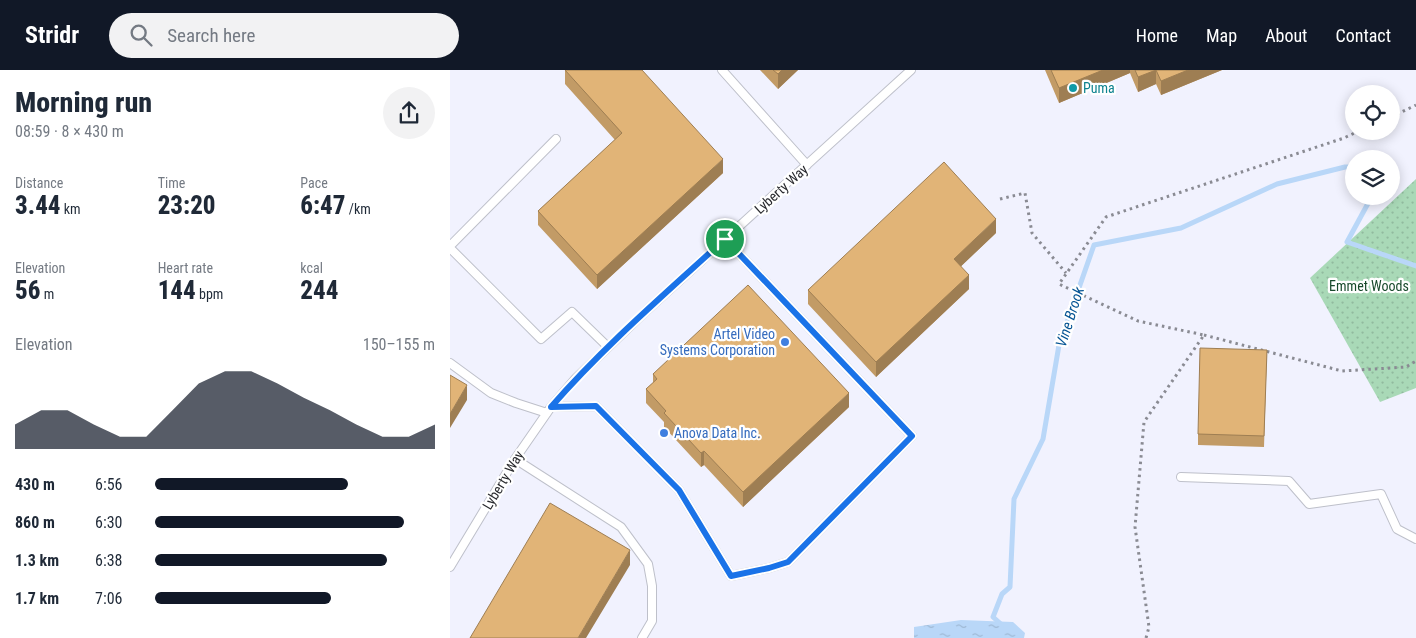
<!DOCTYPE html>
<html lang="en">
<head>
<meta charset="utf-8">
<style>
  body { margin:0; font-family:"Roboto Condensed",sans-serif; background:#f2f2f3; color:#1f2937; height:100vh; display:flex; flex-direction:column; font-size:19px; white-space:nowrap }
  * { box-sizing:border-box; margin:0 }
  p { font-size:16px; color:#747a83 }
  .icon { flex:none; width:28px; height:28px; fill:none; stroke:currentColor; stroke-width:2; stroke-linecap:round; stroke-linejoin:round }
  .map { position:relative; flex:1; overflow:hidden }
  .drawer { display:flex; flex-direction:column; background:#fff; width:450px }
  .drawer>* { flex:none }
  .controls { position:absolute; left:895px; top:15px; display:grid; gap:10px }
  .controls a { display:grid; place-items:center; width:55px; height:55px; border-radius:50%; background:#fff; box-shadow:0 2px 12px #0003; font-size:25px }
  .pin { position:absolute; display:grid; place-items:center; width:42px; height:42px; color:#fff; margin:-21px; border:2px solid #fff; border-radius:50%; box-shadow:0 1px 5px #0007 }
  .round { display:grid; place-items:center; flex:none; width:52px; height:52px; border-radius:26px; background:#f2f2f3 }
  .overview { display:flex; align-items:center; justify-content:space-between; height:85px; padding:0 15px }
  h1 { font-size:28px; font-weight:800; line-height:38px }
  .metrics { display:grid; grid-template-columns:repeat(3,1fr); gap:8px; height:85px; padding:5px 15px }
  .metrics div { display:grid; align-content:center }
  .metrics b { font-size:25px; font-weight:800 }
  .metrics small { font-size:14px; font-weight:400 }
  .metrics p { font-size:14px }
  .chart { height:140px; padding:10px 15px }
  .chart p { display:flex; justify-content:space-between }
  .chart svg { width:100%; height:90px; margin-top:5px; fill:#111827; opacity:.7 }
  ul { padding:0 15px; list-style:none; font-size:16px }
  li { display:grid; grid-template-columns:80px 60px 1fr; align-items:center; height:38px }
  li i { height:12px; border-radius:6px; background:#111827 }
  header { display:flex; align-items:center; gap:30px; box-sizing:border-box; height:70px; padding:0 25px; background:#111827; color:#fff }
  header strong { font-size:24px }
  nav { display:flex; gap:28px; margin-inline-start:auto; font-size:18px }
  .search { width:350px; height:45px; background:#f2f2f3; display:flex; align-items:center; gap:12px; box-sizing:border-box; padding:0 18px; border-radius:28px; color:#747a83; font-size:19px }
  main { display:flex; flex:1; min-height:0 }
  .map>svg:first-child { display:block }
  .park { fill:url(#park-dots) }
  .water { fill:url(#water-ripples) }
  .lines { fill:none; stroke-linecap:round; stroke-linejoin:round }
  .stream { stroke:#b9d7f8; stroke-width:5 }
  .lane-casing { stroke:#bec0ca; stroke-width:10 }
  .path { stroke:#8a8b93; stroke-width:3; stroke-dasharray:2.5 4; stroke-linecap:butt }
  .lane { stroke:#fff; stroke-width:8 }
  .wall { fill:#c29b66 }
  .shaded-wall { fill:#9e7e53 }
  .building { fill:#e1b477; stroke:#9e7e53 }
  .route-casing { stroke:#fff; stroke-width:10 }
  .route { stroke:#1a73e8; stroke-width:6 }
  .culture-dot { fill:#0f9aa8; stroke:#fff; stroke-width:2 }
  .shop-dot { fill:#3f7fe0; stroke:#fff; stroke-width:2 }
  .labels { text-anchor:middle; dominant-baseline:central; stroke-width:4.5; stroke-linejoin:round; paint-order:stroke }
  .culture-label { font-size:14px; fill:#0d838f; stroke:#fff; text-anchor:start }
  .street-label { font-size:14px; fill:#28292d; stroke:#fff }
  .park-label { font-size:14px; fill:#17492b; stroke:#fff }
  .shop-label { font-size:14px; fill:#366cbe; stroke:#fff; text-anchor:end }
  .water-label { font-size:15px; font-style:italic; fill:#055493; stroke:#fff }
</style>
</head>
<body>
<header>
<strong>Stridr</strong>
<div class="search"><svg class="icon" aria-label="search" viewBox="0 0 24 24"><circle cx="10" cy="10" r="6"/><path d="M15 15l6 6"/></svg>Search here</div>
<nav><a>Home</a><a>Map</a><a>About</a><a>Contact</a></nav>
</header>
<main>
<section class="drawer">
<div class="overview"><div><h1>Morning run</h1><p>08:59 · 8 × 430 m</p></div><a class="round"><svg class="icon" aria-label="share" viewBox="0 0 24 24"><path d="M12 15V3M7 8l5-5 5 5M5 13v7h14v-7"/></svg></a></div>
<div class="metrics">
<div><p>Distance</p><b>3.44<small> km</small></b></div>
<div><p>Time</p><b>23:20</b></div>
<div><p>Pace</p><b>6:47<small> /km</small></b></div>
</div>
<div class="metrics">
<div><p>Elevation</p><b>56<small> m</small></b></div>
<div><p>Heart rate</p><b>144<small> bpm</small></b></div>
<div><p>kcal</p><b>244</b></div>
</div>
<div class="chart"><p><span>Elevation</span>150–155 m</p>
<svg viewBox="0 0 160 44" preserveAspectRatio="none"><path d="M0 44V32L10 25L20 25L30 32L40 38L50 38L60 25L70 12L80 6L90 6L100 12L110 19L120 25L130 32L140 38L150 38L160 32V44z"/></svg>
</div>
<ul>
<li><b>430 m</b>6:56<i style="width:69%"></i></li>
<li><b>860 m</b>6:30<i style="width:89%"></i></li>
<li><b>1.3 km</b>6:38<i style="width:83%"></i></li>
<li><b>1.7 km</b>7:06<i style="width:63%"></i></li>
</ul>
</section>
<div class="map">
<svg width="966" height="568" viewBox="0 0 966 568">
  <defs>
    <pattern id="park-dots" width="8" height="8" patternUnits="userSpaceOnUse" patternTransform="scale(1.25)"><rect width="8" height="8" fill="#a9d9b7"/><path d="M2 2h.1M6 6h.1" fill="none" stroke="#91ba9e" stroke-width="1.8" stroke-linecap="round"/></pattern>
    <pattern id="water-ripples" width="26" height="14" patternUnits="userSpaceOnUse" patternTransform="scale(1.25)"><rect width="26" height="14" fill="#b9d7f8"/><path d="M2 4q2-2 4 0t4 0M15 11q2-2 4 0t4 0" fill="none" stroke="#9fb9d5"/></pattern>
  </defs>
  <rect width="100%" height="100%" fill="#f1f2fe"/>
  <path class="park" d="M966,109V318L930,332L860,208Z"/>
  <path class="water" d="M511,550L563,552L575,563L574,568H464V557Z"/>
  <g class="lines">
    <path class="stream" d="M922,126L897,172L966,196
      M552,555L543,547L552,524L560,517L564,429L593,369L609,275L644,175L731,158L827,114L895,97H904"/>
    <g class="lane-casing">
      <path id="lane" d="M272,0L357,95
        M0,176L106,69
        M0,178L91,269L122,242L158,277
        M0,293L41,323L66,333L97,343
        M101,337L146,336L229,420L281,506L319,498L338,492L462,366L275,169
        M65,389L171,457L198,494L202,516V551L192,568
        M731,407L839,411L859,434L931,424L947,459L966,469
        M0,497L65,389L101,337L126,308L196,241L461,0"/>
    </g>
    <path class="path" d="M941,47L966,35
      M550,129L575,123L582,163L616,203
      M754,265L892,301L956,297L966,291
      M696,568L699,557L685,457L694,352L754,265L688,251L609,214L656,147L894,68L909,61"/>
    <use href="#lane" class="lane"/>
  </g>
  <path class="wall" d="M115,0L273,103L147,219L88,155V141L165,70L115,14Z
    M310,0H348L328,19Z
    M595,0H772L711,25L706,14L688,22L680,3L609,33Z
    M546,163L511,196L519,219L426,307L358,234V220Z
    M817,280L814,377L748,375V364Z
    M203,304L399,337L293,437L254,395L251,397L214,357V352L196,333V319L203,313Z"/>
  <path class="shaded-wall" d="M332,0H348L328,19V4Z
    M653,0H680V3L609,33V18Z
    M706,0V14L688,22V7Z
    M738,0H772L711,25V11Z
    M273,89V103L147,219V205Z
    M546,149V163L504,203V189Z
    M519,205V219L426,307V292Z
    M17,315V330L0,358V344Z
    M399,323V337L293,437V422Z
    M254,381V395L251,397V383Z
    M180,480V495L136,568H128Z"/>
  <path class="building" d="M115,0H192L273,89L147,205L88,141L172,63Z
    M323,0H332L328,4Z
    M601,0H653L609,18Z
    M685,0H706L688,7Z
    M706,0H738L711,11Z
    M494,92L546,149L504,189L519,205L426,292L358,220Z
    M298,215L399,323L293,422L254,381L251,383L214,343L216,341L196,319L207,309L203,304Z
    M750,278L817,280L814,366L748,364Z
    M0,305L17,315L0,344Z
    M100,433L180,480L128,568H20Z"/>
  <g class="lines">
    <g class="route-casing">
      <path id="route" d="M275,169L462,366L338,492L319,498L281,506L229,420L146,336L101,337C154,276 216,223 275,169Z"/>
    </g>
    <use href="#route" class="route"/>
  </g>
  <circle class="culture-dot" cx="623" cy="18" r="5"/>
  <g class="shop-dot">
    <circle cx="335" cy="272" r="5"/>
    <circle cx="214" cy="363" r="5"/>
  </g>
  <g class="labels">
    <g class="culture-label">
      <text x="633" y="18">Puma</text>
    </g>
    <g class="street-label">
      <text transform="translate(331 119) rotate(-42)">Lyberty Way</text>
      <text transform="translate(53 410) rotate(-59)">Lyberty Way</text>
    </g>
    <g class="park-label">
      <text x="919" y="216">Emmet Woods</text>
    </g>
    <g class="shop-label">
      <text x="325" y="264">Artel Video<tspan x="325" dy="16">Systems Corporation</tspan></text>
      <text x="224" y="363" text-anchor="start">Anova Data Inc.</text>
    </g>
    <g class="water-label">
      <text transform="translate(620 247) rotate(-72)">Vine Brook</text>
    </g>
  </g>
</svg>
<div class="controls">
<a><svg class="icon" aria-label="locate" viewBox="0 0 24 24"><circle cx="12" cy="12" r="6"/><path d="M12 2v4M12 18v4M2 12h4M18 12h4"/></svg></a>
<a><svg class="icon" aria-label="layers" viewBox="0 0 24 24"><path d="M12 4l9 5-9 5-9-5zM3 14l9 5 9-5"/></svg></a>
</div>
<div class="pin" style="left:275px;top:169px;background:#1e9e55"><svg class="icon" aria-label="arrive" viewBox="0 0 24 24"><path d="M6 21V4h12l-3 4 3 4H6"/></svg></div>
</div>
</main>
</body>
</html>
